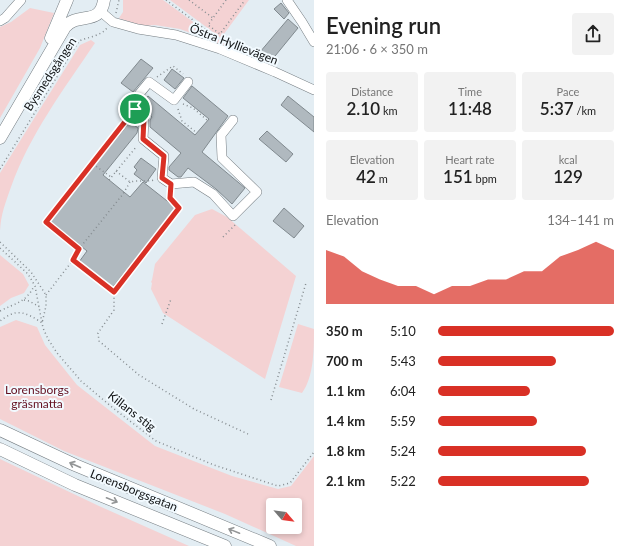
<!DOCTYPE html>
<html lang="en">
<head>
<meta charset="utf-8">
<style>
  body { margin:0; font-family:Lato,sans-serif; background:#f2f2f2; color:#222; height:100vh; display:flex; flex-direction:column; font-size:15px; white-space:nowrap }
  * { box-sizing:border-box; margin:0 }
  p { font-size:13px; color:#767676 }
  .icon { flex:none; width:22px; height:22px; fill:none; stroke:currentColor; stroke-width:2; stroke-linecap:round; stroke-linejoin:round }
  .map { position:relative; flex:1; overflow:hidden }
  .drawer { display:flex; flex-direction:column; background:#fff; width:312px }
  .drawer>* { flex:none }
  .needle { width:26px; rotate:118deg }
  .tools { position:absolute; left:266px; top:498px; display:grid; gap:8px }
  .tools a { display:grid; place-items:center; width:36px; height:36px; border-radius:4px; background:#fff; box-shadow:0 2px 6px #0003; font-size:20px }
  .pin { position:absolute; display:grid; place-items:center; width:34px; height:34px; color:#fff; margin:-17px; border:2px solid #fff; border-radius:50%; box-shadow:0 1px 4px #0007 }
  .round { display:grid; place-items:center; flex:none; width:42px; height:42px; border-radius:4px; background:#f2f2f2 }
  .overview { display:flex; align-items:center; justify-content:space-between; height:68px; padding:0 12px }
  h1 { font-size:22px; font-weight:600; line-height:30px }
  .stats { display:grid; grid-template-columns:repeat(3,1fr); gap:6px; height:68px; padding:4px 12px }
  .stats div { display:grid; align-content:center; border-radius:4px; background:#f2f2f2; text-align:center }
  .stats b { font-size:17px; font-weight:600 }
  .stats small { font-size:11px; font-weight:400 }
  .stats p { font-size:11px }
  .chart { height:112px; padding:8px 12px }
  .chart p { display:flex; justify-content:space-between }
  .chart svg { width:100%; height:72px; margin-top:4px; fill:#d93025; opacity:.7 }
  ul { padding:0 12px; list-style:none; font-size:13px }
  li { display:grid; grid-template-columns:64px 48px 1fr; align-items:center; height:30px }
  li i { height:10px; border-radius:5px; background:#d93025 }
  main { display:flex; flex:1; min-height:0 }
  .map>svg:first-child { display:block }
  .green { fill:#f4d2d3; fill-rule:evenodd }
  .building { fill:#b0b9bf; stroke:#818a8f }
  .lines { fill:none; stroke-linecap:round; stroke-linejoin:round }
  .minor-casing { stroke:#757d82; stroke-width:10 }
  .major-casing { stroke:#757d82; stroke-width:13 }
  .path { stroke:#858c90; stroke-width:1.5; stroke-dasharray:1 3; stroke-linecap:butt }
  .minor { stroke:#fff; stroke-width:9 }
  .major { stroke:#fff; stroke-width:12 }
  .oneway { stroke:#939596 }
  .route-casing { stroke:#fff; stroke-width:8 }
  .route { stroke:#d93025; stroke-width:5 }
  .labels { text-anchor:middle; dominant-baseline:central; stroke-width:4; stroke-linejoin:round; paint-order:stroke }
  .street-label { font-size:12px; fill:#101315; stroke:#f2faff }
  .park-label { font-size:12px; fill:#641021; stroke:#f2faff }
</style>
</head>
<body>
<main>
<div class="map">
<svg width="314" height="546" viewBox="0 0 314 546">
  <rect width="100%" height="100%" fill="#e3edf3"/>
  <path class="green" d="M123,0H163L214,37L237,49L236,50L180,29L155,25L143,26L121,19L119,18L123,12Z
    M170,0H249L221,38Z
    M30,8L54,13L40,48L0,118V27L11,22Z
    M91,40L95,43C64,89 30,134 11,187C5,204 1,214 0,231V173L80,45Z
    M212,209L227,217L296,276L265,379L163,313L151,289L152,283L151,282L152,280L155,264L195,215Z
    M0,255L23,274L29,285L24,293L11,298L0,306Z
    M16,320L37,327L45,345L77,385L155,446L232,476L278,489L291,486L314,456V546H296L225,514L64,451L0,419V327ZM273,505H295V527H273Z
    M298,324L314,329C314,349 314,377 302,393L279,387Z
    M0,459L99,506L189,546H0Z"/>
  <path class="building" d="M281,3L289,13L284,19L274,9Z
    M288,19L298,28L271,61L260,52Z
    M141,59L153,68L133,92L121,83Z
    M172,69L184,78L175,89L164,80Z
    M192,86L228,116L202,152L245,188L232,204L216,189L188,168L181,177H178L169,170V167L181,153L150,127V120L152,117L141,105L148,96L195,135L209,119L183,98Z
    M288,96L314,117V132L281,105Z
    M130,122L138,128L137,133L103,175L130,197L143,182L176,208L112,288L79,262L87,251L49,220L92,166L93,167Z
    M267,131L293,154L286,162L259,139Z
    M141,158L156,169L146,183L134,174L137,170L134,167Z
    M284,208L304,226L294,238L273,221Z"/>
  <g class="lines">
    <g class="minor-casing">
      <path id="minor" d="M287,0L302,22L314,42
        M100,11L113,22L138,29L176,35L220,49L275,72L314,90
        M0,21L5,18L21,0
        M188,82L174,100L149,82L131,104L144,118L143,139L164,156L162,178L171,184L194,182L213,194L233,216L257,192L222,158L221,135L233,120"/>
    </g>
    <g class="major-casing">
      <path id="major" d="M51,38L67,0
        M0,138L65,27C79,11 100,27 104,0
        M0,430L75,465L270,546
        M0,449L75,485L225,546"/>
    </g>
    <path class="path" d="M166,0L217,38
      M189,0L213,18
      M226,0L208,25L220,34L245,0
      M116,13L119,0
      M157,77L173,66L183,74
      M183,104L193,108L207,120
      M178,109L182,121L197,133
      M93,164L111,177
      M0,169L79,41C88,37 101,36 107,28
      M116,171L130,182C138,180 146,182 154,180
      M109,180L137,146
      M171,192L170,198L179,208L114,290V310L98,333L99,341L139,375L194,409L248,434
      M223,237L236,224
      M0,242L31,272L46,295V306L42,323C35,318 24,311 15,313C10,314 4,318 0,321
      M0,248L28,274L35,286L43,328L48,339L57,353L81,381L113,408L156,441L214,465L278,486L290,483L314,452
      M79,249L46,222L130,116
      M73,260L114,292
      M46,295L73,260L79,249L123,194L130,182
      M24,300L29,301L40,307
      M0,311C15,303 26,303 34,286
      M162,324L171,299
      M271,400L306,283"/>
    <use href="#minor" class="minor"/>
    <use href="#major" class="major"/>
  </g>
  <defs><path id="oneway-shaft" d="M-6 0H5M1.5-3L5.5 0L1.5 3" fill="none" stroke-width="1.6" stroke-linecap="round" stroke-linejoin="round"/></defs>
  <g class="oneway">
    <use href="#oneway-shaft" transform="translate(75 465) rotate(-156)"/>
    <use href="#oneway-shaft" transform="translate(112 500) rotate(22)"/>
    <use href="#oneway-shaft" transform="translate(234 531) rotate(-158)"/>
  </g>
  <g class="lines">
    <g class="route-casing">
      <path id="route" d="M135,109L144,118L143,139L164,156L162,178L171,184L170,198L179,208L114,292L73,260L79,249L46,222Z"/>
    </g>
    <use href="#route" class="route"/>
  </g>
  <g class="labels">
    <g class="street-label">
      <text transform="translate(234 44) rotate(21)">Östra Hyllievägen</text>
      <text transform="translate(50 74) rotate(-57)">Bysmedsgången</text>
      <text transform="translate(132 411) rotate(38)">Killans stig</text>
      <text transform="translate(134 490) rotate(22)">Lorensborgsgatan</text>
    </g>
    <g class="park-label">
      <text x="37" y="389">Lorensborgs<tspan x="37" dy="14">gräsmatta</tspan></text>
    </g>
  </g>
</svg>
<div class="tools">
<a><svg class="needle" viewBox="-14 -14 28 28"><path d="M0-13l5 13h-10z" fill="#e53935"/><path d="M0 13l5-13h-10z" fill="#767676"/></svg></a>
</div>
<div class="pin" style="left:135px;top:109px;background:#1e9e55"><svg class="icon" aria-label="arrive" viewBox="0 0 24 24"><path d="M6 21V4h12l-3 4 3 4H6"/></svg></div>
</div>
<section class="drawer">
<div class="overview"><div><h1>Evening run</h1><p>21:06 · 6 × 350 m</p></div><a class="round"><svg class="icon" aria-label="share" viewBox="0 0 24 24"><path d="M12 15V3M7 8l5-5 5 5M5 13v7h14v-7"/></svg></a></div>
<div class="stats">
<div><p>Distance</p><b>2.10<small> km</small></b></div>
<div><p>Time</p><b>11:48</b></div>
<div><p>Pace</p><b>5:37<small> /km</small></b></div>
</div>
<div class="stats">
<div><p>Elevation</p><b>42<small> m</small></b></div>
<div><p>Heart rate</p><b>151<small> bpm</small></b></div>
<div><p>kcal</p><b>129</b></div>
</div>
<div class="chart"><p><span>Elevation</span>134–141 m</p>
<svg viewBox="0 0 160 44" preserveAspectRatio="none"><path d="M0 44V11L10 15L20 24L30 29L40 33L50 33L60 38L70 33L80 33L90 29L100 29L110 24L120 24L130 15L140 11L150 6L160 11V44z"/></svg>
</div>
<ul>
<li><b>350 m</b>5:10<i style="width:100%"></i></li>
<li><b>700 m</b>5:43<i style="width:67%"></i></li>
<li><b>1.1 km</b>6:04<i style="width:52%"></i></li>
<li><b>1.4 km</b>5:59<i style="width:56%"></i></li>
<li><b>1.8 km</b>5:24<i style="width:84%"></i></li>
<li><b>2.1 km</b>5:22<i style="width:86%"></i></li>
</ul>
</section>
</main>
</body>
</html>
